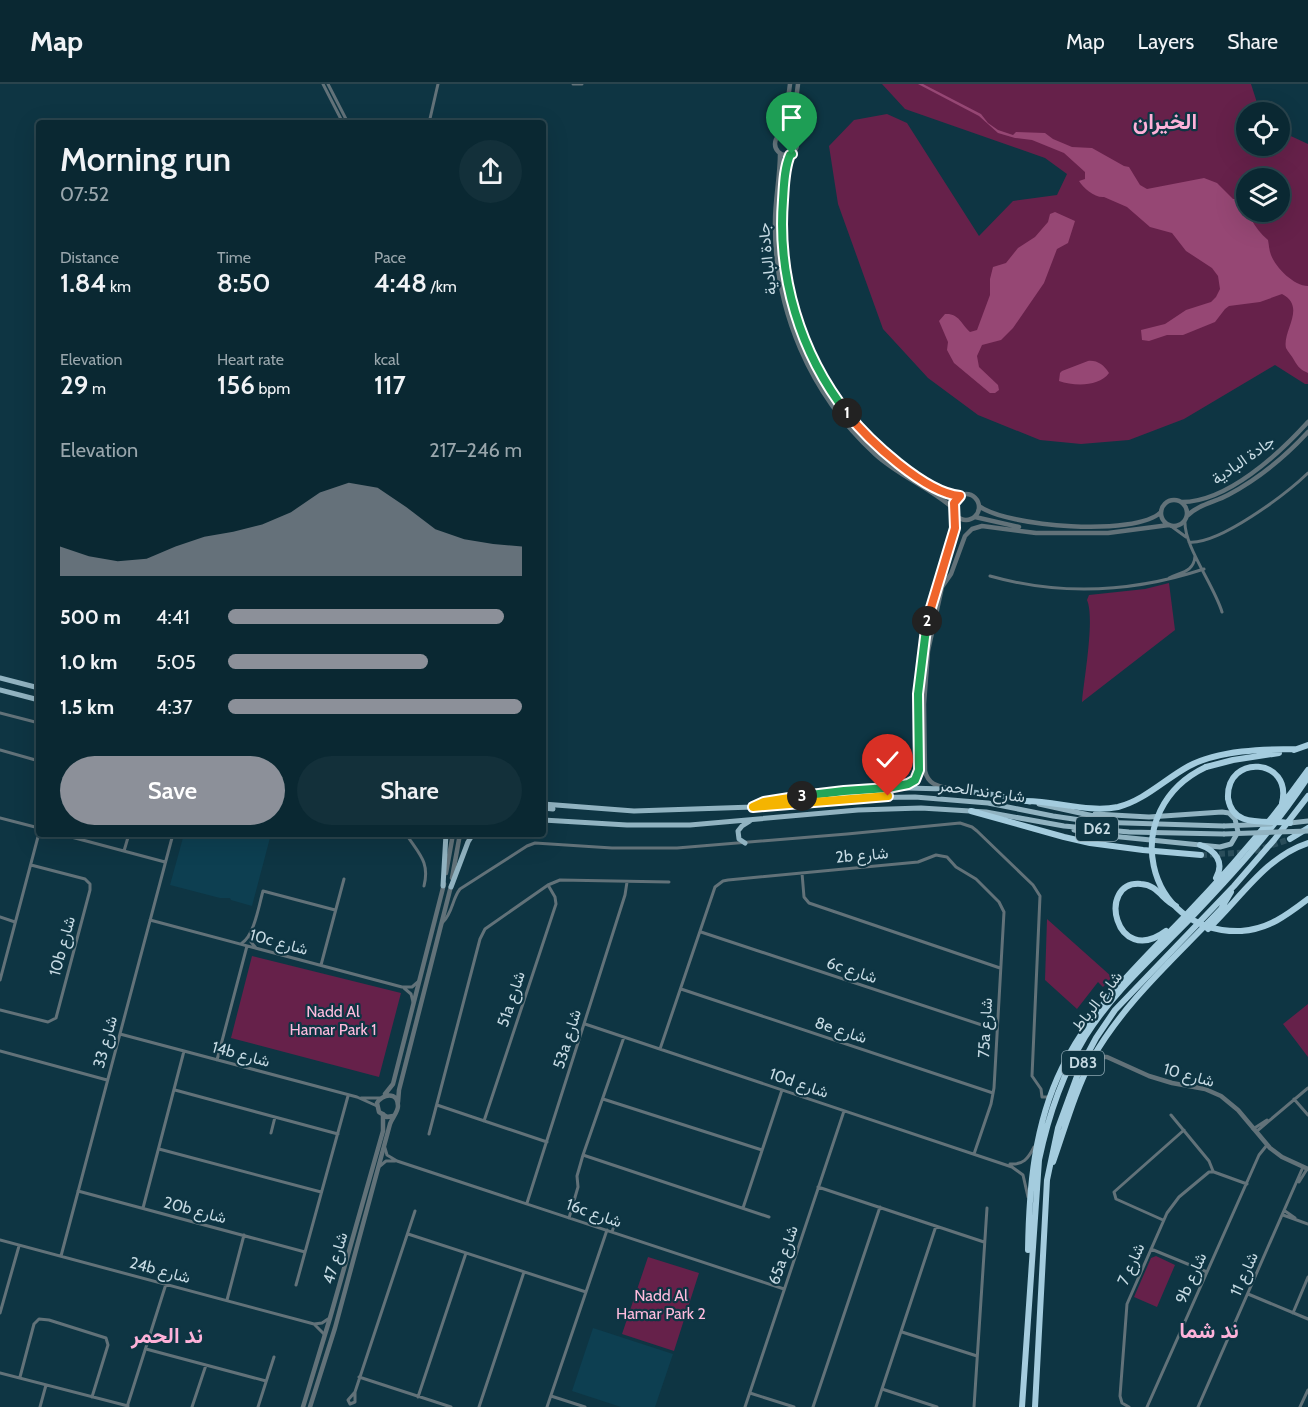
<!DOCTYPE html>
<html lang="en">
<head>
<meta charset="utf-8">
<style>
  body { margin:0; font-family:Cabin,Vazirmatn,sans-serif; background:#13303a; color:#f1f3f6; height:100vh; display:flex; flex-direction:column; font-size:22px; white-space:nowrap }
  * { box-sizing:border-box; margin:0 }
  p { font-size:20px; color:#99a6ac }
  .icon { flex:none; width:33px; height:33px; fill:none; stroke:currentColor; stroke-width:2; stroke-linecap:round; stroke-linejoin:round }
  .map { position:relative; flex:1; overflow:hidden }
  .drawer { position:absolute; left:36px; top:36px; width:510px; height:717px; display:flex; flex-direction:column; background:#0a2832; border-radius:6px; box-shadow:0 6px 24px #0002,0 0 0 2px #2a444d }
  .drawer>* { flex:none }
  .tools { position:absolute; left:1236px; top:18px; display:grid; gap:12px }
  .tools a { display:grid; place-items:center; width:54px; height:54px; border-radius:50%; background:#0a2832; box-shadow:0 6px 24px #0002,0 0 0 2px #2a444d; font-size:30px }
  .pin { position:absolute; display:grid; place-items:center; width:51px; height:51px; color:#fff; margin:-62px -26px; border-radius:50% 50% 50% 0; rotate:-45deg; box-shadow:0 0 6px #0007 }
  .pin .icon { rotate:45deg }
  .km { position:absolute; width:30px; height:30px; margin:-15px; border-radius:50%; background:#222; color:#fff; font-size:16px; line-height:30px; text-align:center }
  .round { display:grid; place-items:center; flex:none; width:63px; height:63px; border-radius:32px; background:#13303a }
  .headline { display:flex; align-items:center; justify-content:space-between; height:102px; padding:0 24px }
  h1 { font-size:33px; font-weight:600; line-height:45px }
  .metrics { display:grid; grid-template-columns:repeat(3,1fr); gap:9px; height:102px; padding:6px 24px }
  .metrics div { display:grid; align-content:center }
  .metrics b { font-size:26px; font-weight:600 }
  .metrics small { font-size:16px; font-weight:400 }
  .metrics p { font-size:16px }
  .chart { height:168px; padding:12px 24px }
  .chart p { display:flex; justify-content:space-between }
  .chart svg { width:100%; height:108px; margin-top:6px; fill:#8c9099; opacity:.7 }
  .primary-button { display:flex; gap:12px; margin-top:auto; padding:12px 24px }
  .primary-button a { flex:1; height:69px; border-radius:36px; background:#8c9099; color:#fff; font-size:24px; font-weight:600; line-height:69px; text-align:center }
  .primary-button a+a { background:#13303a; color:#f1f3f6 }
  ul { padding:0 24px; list-style:none; font-size:20px }
  li { display:grid; grid-template-columns:96px 72px 1fr; align-items:center; height:45px }
  li i { height:15px; border-radius:8px; background:#8c9099 }
  header { display:flex; align-items:center; gap:36px; box-sizing:border-box; height:84px; padding:0 30px; background:#0a2832; border-bottom:2px solid #2a444d }
  header strong { font-size:28px }
  nav { display:flex; gap:33px; margin-inline-start:auto; font-size:21px }
  .map>svg:first-child { display:block }
  .built { fill:#0d3f51 }
  .green { fill:#66214a; fill-rule:evenodd }
  .forest { fill:#964774 }
  .lines { fill:none; stroke-linecap:round; stroke-linejoin:round }
  .motorway-tunnel { stroke:#2a4e5b; stroke-width:6; stroke-dasharray:6 3; stroke-linecap:butt }
  .minor { stroke:#627279; stroke-width:3 }
  .tertiary { stroke:#627279; stroke-width:4.5 }
  .primary { stroke:#91b3c1; stroke-width:5 }
  .motorway { stroke:#a4ccde; stroke-width:6 }
  .primary-bridge { stroke:#91b3c1; stroke-width:5 }
  .motorway-bridge { stroke:#a4ccde; stroke-width:6 }
  .split-1-casing { stroke:#fff; stroke-width:12 }
  .split-2-casing { stroke:#fff; stroke-width:12 }
  .split-3-casing { stroke:#fff; stroke-width:12 }
  .split-4-casing { stroke:#fff; stroke-width:12 }
  .split-1 { stroke:#22a559; stroke-width:8 }
  .split-2 { stroke:#f0652b; stroke-width:8 }
  .split-3 { stroke:#22a559; stroke-width:8 }
  .split-4 { stroke:#f5b400; stroke-width:8 }
  .labels { text-anchor:middle; dominant-baseline:central; stroke-width:4.5; stroke-linejoin:round; paint-order:stroke }
  .shield { fill:#0e3543; stroke:#8fa8b3; stroke-width:1.5 }
  .shield-label { font-size:15px; font-weight:bold; fill:#c6dae3 }
  .street-label { font-size:16px; fill:#c6dae3; stroke:#0e3543 }
  .park-label { font-size:16px; fill:#febbdd; stroke:#0e3543 }
  .district-label { font-size:22px; font-weight:bold; fill:#fdb2d9; stroke:#0e3543 }
</style>
</head>
<body>
<header>
<strong>Map</strong>
<nav><a>Map</a><a>Layers</a><a>Share</a></nav>
</header>
<div class="map">
<svg width="1308" height="1323" viewBox="0 0 1308 1323">
  <rect width="100%" height="100%" fill="#0e3543"/>
  <path class="built" d="M184,750H271L252,822L231,816L230,814H220L170,801Z
    M593,1244L673,1270L655,1323H621L572,1307Z"/>
  <path class="green" d="M882,0H1251L1260,28H1246V62H1280V47L1308,60V300H1305L1275,281L1184,335L1129,356L1081,360L1040,356L978,331L928,294L883,245L838,120L829,62L854,36L887,30L907,39L979,152L1013,117L1057,111L1067,90L1045,74L905,25ZM1246,94H1280V128H1246Z
    M1169,499L1175,546L1082,618C1084,595 1095,534 1087,516L1089,511L1145,505Z
    M1047,835L1112,893L1103,903L1098,898L1077,925L1045,896Z
    M252,872L401,909L379,993L231,954Z
    M1308,920V973L1283,940Z
    M1156,1172L1175,1181L1157,1223L1134,1213L1151,1174Z
    M648,1173L699,1189L674,1267L622,1250Z"/>
  <path class="forest" d="M918,0H923L981,30L988,39L998,46L1013,51L1016,48L1045,49L1053,55L1072,63L1092,64L1124,82L1129,83L1140,101L1147,105L1204,94L1217,99L1233,115H1236C1249,127 1253,144 1268,156C1269,161 1269,166 1271,171C1276,184 1294,202 1308,202V289C1301,286 1298,283 1294,276C1292,272 1288,268 1286,264C1282,247 1307,223 1282,210L1260,218L1229,222L1225,225L1215,238L1183,251H1167L1149,257L1142,256L1141,246L1165,240L1186,226L1211,218L1216,213L1220,205L1218,192L1212,184L1186,167L1172,149L1150,143L1127,123L1104,113C1095,114 1083,104 1079,97L1085,95V88L1064,69L1032,56L1015,54L998,49L979,32Z
    M1055,128L1075,137L1068,159L1057,165L1044,199L1013,244L1001,256L982,261L977,272L979,283L998,301L999,306L995,309H990L954,279L947,266L948,258L939,237L945,230C959,229 961,240 970,248L977,246L990,211V195L993,183L1006,179L1018,164L1035,153L1048,138L1050,130Z
    M1088,277C1097,276 1104,281 1109,289C1099,303 1074,302 1059,297L1060,289L1062,287Z"/>
  <g class="lines">
    <path class="motorway-tunnel" d="M1201,771L1252,768L1290,755"/>
    <path class="minor" d="M323,0L343,39
      M328,0L348,39
      M573,0H582
      M429,39L438,0
      M1185,436C1183,461 1214,501 1222,528
      M1171,442L1186,453
      M1189,458C1219,461 1286,410 1308,389
      M990,492C1061,512 1134,508 1204,485
      M1169,494C1181,488 1194,488 1195,472
      M0,629L39,639
      M0,666L39,677
      M0,734L39,744
      M60,750L165,778
      M406,750C419,770 430,778 424,802
      M124,767L129,750
      M802,789L804,813L809,819L1000,884
      M0,833L15,838
      M150,836L402,903H412L419,897
      M443,838C453,828 452,815 460,805L527,762L535,759L612,764H677L847,750L960,739L972,743L977,747L1033,801L1040,812L1032,992L1041,1005L1042,1013H1048
      M701,848L997,946
      M251,851V858L256,864
      M242,859C254,852 259,821 263,807L335,826
      M321,881L344,795
      M0,896L39,749
      M404,904L411,910L413,918
      M681,905L993,1009
      M0,926L48,938L56,934L90,806V800L85,795L31,781
      M585,940L1012,1083L1023,1091L1028,1113
      M120,950L357,1013L377,1022
      M660,965L715,803L723,797L728,796L918,778L936,771L947,773L956,783L976,795L999,818L1004,828L994,1004L991,1020L974,1070
      M0,967L107,996
      M217,976L247,862
      M175,1006L338,1050
      M361,1014H380
      M603,1015L762,1066
      M1294,1015L1308,1031
      M437,1021L547,1058
      M1171,1031L1209,1077L1213,1087
      M484,1037L556,820L555,813L548,801
      M1253,1045L1267,1036
      M1257,1047L1308,1004
      M271,1049L275,1033
      M429,1050L480,855L485,845L548,801L560,796L669,798
      M385,1064L387,1071L397,1077L784,1205
      M159,1065L321,1108
      M583,1071L769,1133
      M1010,1080C1023,1081 1028,1075 1034,1063
      M380,1082L386,1077H395
      M1299,1098L1307,1085
      M818,1103L984,1158
      M78,1107L305,1168
      M527,1119L625,811L627,798
      M143,1124L184,967
      M743,1124L782,1006
      M1285,1127L1295,1134
      M1283,1131L1308,1140
      M569,1134L578,1103L577,1092L583,1071L624,953
      M1163,1136L1116,1115L1114,1108L1184,1046
      M612,1148L617,1133
      M408,1150L586,1208
      M0,1156L314,1240L322,1239L328,1235
      M1151,1165L1207,1188
      M61,1172L173,750
      M296,1201L348,1012
      M1248,1210L1308,1235
      M227,1216L244,1151
      M0,1229L19,1162
      M1293,1229L1308,1193
      M315,1241L325,1251
      M902,1248L977,1272
      M146,1265L266,1297
      M0,1289L128,1322
      M20,1293L34,1240L39,1235L49,1236L106,1254L108,1261L92,1313
      M359,1293L451,1323
      M882,1305L937,1323
      M355,1308L348,1316L350,1320L355,1318V1308L415,1127
      M750,1309L794,1323
      M551,1312L585,1323
      M418,1313L466,1169
      M40,1323L46,1301
      M127,1323L166,1200
      M192,1323L206,1281
      M258,1323L274,1273
      M479,1323L524,1188
      M547,1323L607,1146
      M745,1323L844,1027
      M813,1323L880,1123
      M876,1323L936,1142
      M974,1323L987,1124
      M1129,1323L1122,1319L1120,1312L1127,1220L1167,1129L1179,1113L1209,1088H1214L1247,1100
      M1147,1323L1259,1071L1267,1061
      M1198,1323L1303,1083
      M1300,1323L1308,1306"/>
    <path class="tertiary" d="M775 60a11 11 0 1 1 22 0a11 11 0 1 1-22 0Z
      M781,50L785,38L790,0
      M793,52V39L798,0
      M780,70C780,93 775,115 775,138C774,226 810,310 875,370C899,392 929,403 953,424
      M790,71C783,88 783,111 782,130C778,228 824,325 904,383C920,395 939,410 960,412
      M953 423a13 13 0 1 1 26 0a13 13 0 1 1-26 0Z
      M1161 429a13 13 0 1 1 26 0a13 13 0 1 1-26 0Z
      M1182,418C1227,418 1279,370 1308,338
      M979,422C1007,443 1136,453 1161,428
      M1187,432C1197,421 1215,418 1228,411C1258,395 1285,373 1308,348
      M975,433L1019,443
      M1053,449H1108L1169,441
      M894,703L912,698L919,689C920,656 916,624 919,592C924,540 940,493 955,443V430
      M948,704C937,702 928,700 925,687L924,620L928,567L942,503L951,490L965,452L972,445L982,442L1036,449H1055
      M446,789L453,750
      M452,794L460,750
      M1093,976L1099,973H1107L1149,992L1172,999L1205,1005L1221,1012L1238,1026L1270,1064L1282,1073L1308,1085
      M385,1010L393,1000L444,800
      M398,1018L399,1006L451,802
      M303,1323L330,1234L383,1047V1030
      M310,1323L335,1244L390,1040C392,1034 398,1028 398,1022C398,1007 382,1010 377,1019L379,1028L387,1033L393,1032"/>
    <path class="primary" d="M0,594L39,604
      M0,606L39,616
      M543,720L634,727L753,723L850,714L915,713L988,719L1053,732L1094,738L1224,742
      M1039,720L1112,736
      M757,721C771,714 787,715 802,712C878,701 956,700 1030,718
      M543,724L553,725
      M543,736L627,741H690L858,726L921,724L986,728L1064,742L1129,748L1224,750
      M1290,739L1308,737
      M1074,746L1101,751L1220,763L1231,760L1238,748L1235,735L1229,729L1222,728L1149,733L1095,730
      M745,759L739,755L738,747L742,742L750,737
      M443,802L446,750
      M451,803L468,758L473,750"/>
    <path class="motorway" d="M1294,666L1308,661
      M1206,683L1233,676L1279,669
      M1228,714C1226,669 1293,674 1282,719
      M1026,717C1057,717 1088,729 1118,723C1145,716 1165,695 1189,682C1219,666 1264,665 1297,665
      M971,727L1064,753L1090,759L1143,766L1201,771
      M1290,755L1308,744
      M1200,761C1215,766 1225,778 1216,794
      M1208,845C1240,815 1265,773 1308,759
      M1166,847C1115,885 1096,796 1141,800C1158,801 1163,817 1176,822
      M1241,847C1269,845 1287,831 1308,815
      M1053,1078C1065,1044 1075,1007 1092,975C1125,917 1176,873 1221,825L1231,808
      M1028,1166C1029,1104 1034,1041 1062,984C1091,924 1139,880 1185,832C1229,786 1271,738 1308,686
      M1022,1323L1039,1076C1048,1033 1062,991 1085,953C1113,908 1152,874 1188,837C1231,792 1274,745 1308,693
      M1035,1323L1047,1096L1058,1044L1080,984L1096,954L1115,926L1234,802L1274,756L1308,712"/>
    <path class="primary-bridge" d="M1224,742L1271,740
      M1224,750L1308,747"/>
    <path class="motorway-bridge" d="M1206,683C1117,725 1144,850 1241,847
      M1228,714C1233,746 1267,735 1290,739"/>
  </g>
  <g class="lines">
    <g class="split-1-casing">
      <path id="split-1" d="M792,70L790,71C784,85 784,102 783,116C777,192 800,269 847,329"/>
    </g>
    <g class="split-2-casing">
      <path id="split-2" d="M847,329C868,356 925,409 960,412L954,419L955,444L927,537"/>
    </g>
    <g class="split-3-casing">
      <path id="split-3" d="M802,712L844,707L888,704L908,700L915,696L919,686L918,610L927,537"/>
    </g>
    <g class="split-4-casing">
      <path id="split-4" d="M802,712L764,718L753,723L888,712"/>
    </g>
    <use href="#split-1" class="split-1"/>
    <use href="#split-2" class="split-2"/>
    <use href="#split-3" class="split-3"/>
    <use href="#split-4" class="split-4"/>
  </g>
  <g class="labels">
    <g class="shield">
      <rect x="1076" y="733" width="42" height="24" rx="4.5"/>
      <rect x="1062" y="967" width="42" height="24" rx="4.5"/>
    </g>
    <g class="shield-label">
      <text x="1097" y="745">D62</text>
      <text x="1083" y="979">D83</text>
    </g>
    <g class="street-label">
      <text transform="translate(767 175) rotate(-96)">جادة البادية</text>
      <text transform="translate(1243 376) rotate(-35)">جادة البادية</text>
      <text transform="translate(982 707) rotate(8)">شارع ند الحمر</text>
      <text transform="translate(862 771) rotate(-5)">2b شارع</text>
      <text transform="translate(279 858) rotate(15)">10c شارع</text>
      <text transform="translate(62 862) rotate(-75)">10b شارع</text>
      <text transform="translate(852 886) rotate(18)">6c شارع</text>
      <text transform="translate(511 915) rotate(-72)">51a شارع</text>
      <text transform="translate(1097 917) rotate(-52)">شارع الرباط</text>
      <text transform="translate(985 944) rotate(-87)">75a شارع</text>
      <text transform="translate(841 946) rotate(18)">8e شارع</text>
      <text transform="translate(567 955) rotate(-73)">53a شارع</text>
      <text transform="translate(105 958) rotate(-75)">شارع 33</text>
      <text transform="translate(241 970) rotate(15)">14b شارع</text>
      <text transform="translate(1189 991) rotate(15)">شارع 10</text>
      <text transform="translate(799 999) rotate(19)">10d شارع</text>
      <text transform="translate(195 1126) rotate(15)">20b شارع</text>
      <text transform="translate(594 1129) rotate(19)">16c شارع</text>
      <text transform="translate(783 1171) rotate(-71)">65a شارع</text>
      <text transform="translate(335 1174) rotate(-74)">شارع 47</text>
      <text transform="translate(1131 1180) rotate(-66)">شارع 7</text>
      <text transform="translate(160 1186) rotate(15)">24b شارع</text>
      <text transform="translate(1244 1190) rotate(-66)">شارع 11</text>
      <text transform="translate(1191 1194) rotate(-66)">9b شارع</text>
    </g>
    <g class="park-label">
      <text x="333" y="927">Nadd Al<tspan x="333" dy="18">Hamar Park 1</tspan></text>
      <text x="661" y="1211">Nadd Al<tspan x="661" dy="18">Hamar Park 2</tspan></text>
    </g>
    <g class="district-label">
      <text x="1165" y="37">الخيران</text>
      <text x="1209" y="1246">ند شما</text>
      <text x="167" y="1251">ند الحمر</text>
    </g>
  </g>
</svg>
<div class="tools">
<a><svg class="icon" aria-label="locate" viewBox="0 0 24 24"><circle cx="12" cy="12" r="6"/><path d="M12 2v4M12 18v4M2 12h4M18 12h4"/></svg></a>
<a><svg class="icon" aria-label="layers" viewBox="0 0 24 24"><path d="M12 4l9 5-9 5-9-5zM3 14l9 5 9-5"/></svg></a>
</div>
<div class="pin" style="left:792px;top:70px;background:#1e9e55"><svg class="icon" aria-label="arrive" viewBox="0 0 24 24"><path d="M6 21V4h12l-3 4 3 4H6"/></svg></div>
<div class="pin" style="left:888px;top:712px;background:#d93025"><svg class="icon" aria-label="check" viewBox="0 0 24 24"><path d="M5 12l5 5 9-10"/></svg></div>
<b class="km" style="left:847px;top:329px">1</b>
<b class="km" style="left:927px;top:537px">2</b>
<b class="km" style="left:802px;top:712px">3</b>
<section class="drawer">
<div class="headline"><div><h1>Morning run</h1><p>07:52</p></div><a class="round"><svg class="icon" aria-label="share" viewBox="0 0 24 24"><path d="M12 15V3M7 8l5-5 5 5M5 13v7h14v-7"/></svg></a></div>
<div class="metrics">
<div><p>Distance</p><b>1.84<small> km</small></b></div>
<div><p>Time</p><b>8:50</b></div>
<div><p>Pace</p><b>4:48<small> /km</small></b></div>
</div>
<div class="metrics">
<div><p>Elevation</p><b>29<small> m</small></b></div>
<div><p>Heart rate</p><b>156<small> bpm</small></b></div>
<div><p>kcal</p><b>117</b></div>
</div>
<div class="chart"><p><span>Elevation</span>217–246 m</p>
<svg viewBox="0 0 160 44" preserveAspectRatio="none"><path d="M0 44V32L10 36L20 38L30 37L40 32L50 28L60 26L70 23L80 18L90 10L100 6L110 8L120 16L130 25L140 29L150 31L160 32V44z"/></svg>
</div>
<ul>
<li><b>500 m</b>4:41<i style="width:94%"></i></li>
<li><b>1.0 km</b>5:05<i style="width:68%"></i></li>
<li><b>1.5 km</b>4:37<i style="width:100%"></i></li>
</ul>
<div class="primary-button"><a>Save</a><a>Share</a></div>
</section>
</div>
</body>
</html>
